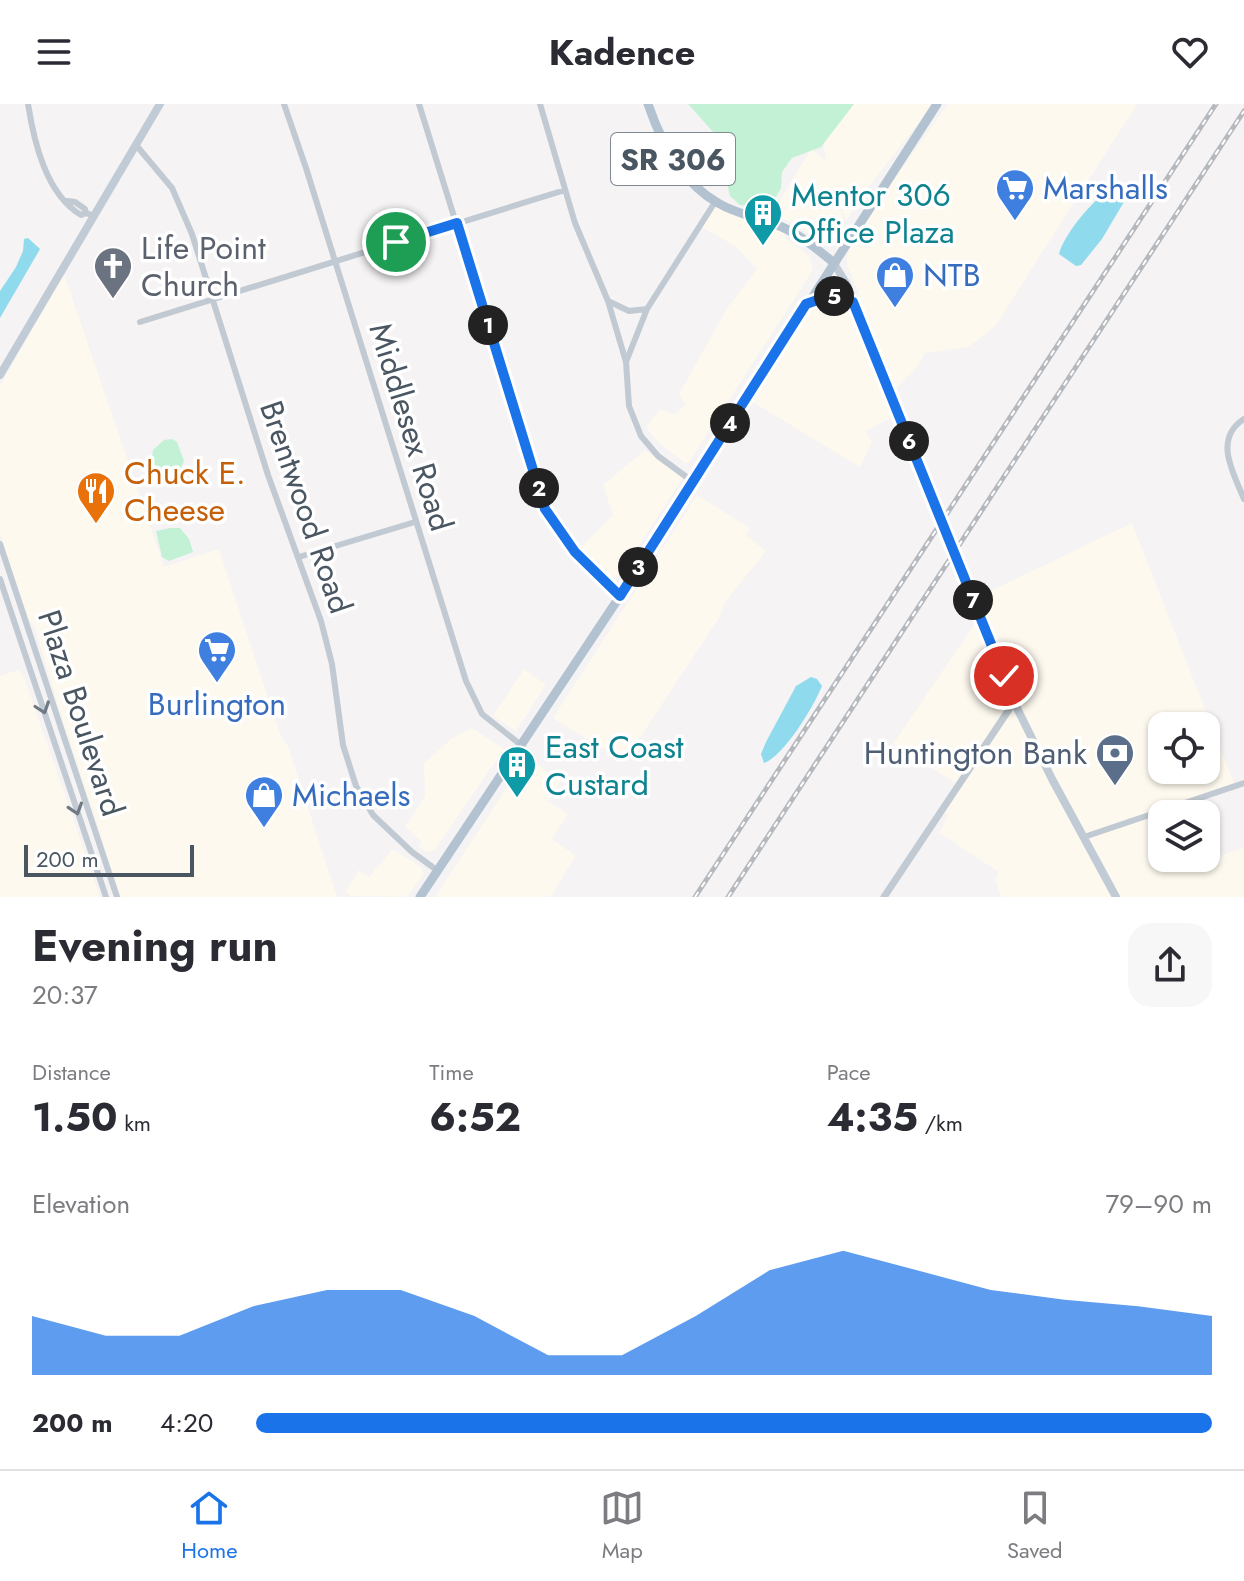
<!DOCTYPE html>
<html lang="en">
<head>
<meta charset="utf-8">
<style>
  body { margin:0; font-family:Jost,sans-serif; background:#f7f7f7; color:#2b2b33; height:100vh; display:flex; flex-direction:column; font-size:30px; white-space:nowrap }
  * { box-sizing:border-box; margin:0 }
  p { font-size:26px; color:#7c7c81 }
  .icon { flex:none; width:44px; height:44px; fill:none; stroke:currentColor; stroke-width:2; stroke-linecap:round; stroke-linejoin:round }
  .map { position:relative; height:793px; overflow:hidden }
  .drawer { display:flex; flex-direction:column; background:#fff; flex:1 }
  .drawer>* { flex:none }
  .fabs { position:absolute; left:1148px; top:608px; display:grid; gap:16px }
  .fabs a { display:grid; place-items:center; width:72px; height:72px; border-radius:16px; background:#fff; box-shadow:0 2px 6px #0004; font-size:40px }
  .scale { position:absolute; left:24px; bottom:20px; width:170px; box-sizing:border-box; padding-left:8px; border:4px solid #4a5661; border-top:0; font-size:22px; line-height:28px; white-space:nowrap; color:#4a5661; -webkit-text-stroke:6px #fff; paint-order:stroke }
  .pin { position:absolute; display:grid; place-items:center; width:68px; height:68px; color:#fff; margin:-34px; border:4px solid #fff; border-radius:50%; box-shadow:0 2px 8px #0007 }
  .km { position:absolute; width:40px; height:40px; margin:-20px; border-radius:50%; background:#222; color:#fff; font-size:22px; line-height:40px; text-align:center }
  .round { display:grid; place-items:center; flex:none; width:84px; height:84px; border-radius:24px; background:#f7f7f7 }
  .headline { display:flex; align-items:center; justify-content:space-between; height:136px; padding:0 32px }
  h1 { font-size:44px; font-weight:700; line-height:60px }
  .metrics { display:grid; grid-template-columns:repeat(3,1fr); gap:12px; height:136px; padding:8px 32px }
  .metrics div { display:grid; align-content:center }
  .metrics b { font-size:40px; font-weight:700 }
  .metrics small { font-size:22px; font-weight:400 }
  .metrics p { font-size:22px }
  .chart { height:224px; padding:16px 32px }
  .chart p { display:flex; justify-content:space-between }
  .chart svg { width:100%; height:144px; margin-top:8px; fill:#1a73e8; opacity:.7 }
  ul { padding:0 32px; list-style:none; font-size:26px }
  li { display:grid; grid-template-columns:128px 96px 1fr; align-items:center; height:60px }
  li i { height:20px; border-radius:10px; background:#1a73e8 }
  header { display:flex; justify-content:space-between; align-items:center; height:104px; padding:0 32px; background:#fff; font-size:36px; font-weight:700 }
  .menu { display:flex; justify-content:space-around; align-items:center; height:112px; border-top:2px solid #e1e1e2; background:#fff; font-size:22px; color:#7c7c81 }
  .menu a { display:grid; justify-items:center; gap:4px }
  .menu .active { color:#1a73e8 }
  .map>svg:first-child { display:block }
  .commercial { fill:#fdf9ef; fill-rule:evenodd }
  .green { fill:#c3f1d5 }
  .water { fill:#90daee }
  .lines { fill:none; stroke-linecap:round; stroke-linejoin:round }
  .minor { stroke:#c1cad2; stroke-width:6 }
  .tertiary { stroke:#c1cad2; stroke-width:7 }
  .secondary { stroke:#c1cbd6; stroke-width:8 }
  .primary { stroke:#b3c2d1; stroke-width:9 }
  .rail-casing { stroke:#b5b8bd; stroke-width:5 }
  .rail { stroke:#fff; stroke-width:2; stroke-dasharray:6; stroke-linecap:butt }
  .oneway { stroke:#6e7983 }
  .route-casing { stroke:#fff; stroke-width:16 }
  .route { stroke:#1a73e8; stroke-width:10 }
  .labels { text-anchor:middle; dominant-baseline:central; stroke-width:7; stroke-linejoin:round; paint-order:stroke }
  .shield { fill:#fff; stroke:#808990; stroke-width:2 }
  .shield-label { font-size:30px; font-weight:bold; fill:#4a5661 }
  .shop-label { font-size:32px; fill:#366cbe; stroke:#fff; text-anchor:start }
  .culture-label { font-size:32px; fill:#0d838f; stroke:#fff; text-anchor:start }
  .worship-label { font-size:32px; fill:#5b616d; stroke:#fff; text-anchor:start }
  .street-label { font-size:32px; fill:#4a5661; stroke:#fff }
  .food-label { font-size:32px; fill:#c56008; stroke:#fff; text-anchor:start }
  .service-label { font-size:32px; fill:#4e5e75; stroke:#fff; text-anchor:end }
</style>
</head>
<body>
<header><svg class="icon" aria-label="menu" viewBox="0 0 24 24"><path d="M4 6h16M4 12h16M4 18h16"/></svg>Kadence<svg class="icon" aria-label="heart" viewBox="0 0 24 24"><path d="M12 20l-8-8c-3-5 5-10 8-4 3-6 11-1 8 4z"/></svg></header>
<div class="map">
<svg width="1244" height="793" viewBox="0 0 1244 793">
  <rect width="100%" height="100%" fill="#f5f3f3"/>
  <path class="commercial" d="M854,0H933L866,86L846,117L838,96L836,95L845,119L836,133L824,140L791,118L777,113L778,100L811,45L826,57L823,35Z
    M948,0H1137L996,221L978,236L967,243L925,249L916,264L896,284L847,161V154L848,147L885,88Z
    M716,100L787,129L785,134L810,153L813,166L689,358L685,359L657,337L646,323L660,305L674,311L686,301L679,290L728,203L757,165L735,142L702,123Z
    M64,170L164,463L219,445L281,633L288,642L337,793H121L57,598L34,521L29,516L0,430V282Z
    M825,196H841L851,201L895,312L865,327L872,338L860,363L749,296L807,203Z
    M645,346L683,374L619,472L609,475L580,444L613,411L603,381Z
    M697,391L750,424L746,431L766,447L725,498L719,514L627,653L598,642L553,614Z
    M1132,419L1234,679L1084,730L1019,603L974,495ZM1162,622H1206V666H1162Z
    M978,515L1022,621L1114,793H1001L995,775L999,768L939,729L948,712L940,703L955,679L893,640Z
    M524,565L546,581L516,627L493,612Z
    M18,566L24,573L100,793H0V572Z
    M472,624L504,645L434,747L427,748L418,742L421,737L405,723L425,692L424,659L451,635Z
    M527,653L561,677L548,697L568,710L552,735L576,752L550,793H435Z
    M1192,700L1196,710H1162V754H1206V737L1213,754L1244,744V793H1118L1086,734Z
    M393,745L421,763L423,771L407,793L350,792L346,787L359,766L369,773Z"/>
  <path class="green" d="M688,0H854L821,43L792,54L782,68L781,84L769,105L740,101L730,92L715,30Z
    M172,335L177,338L184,357L181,364L157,371L151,362L153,346L164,336Z
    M170,424H180L189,435L193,448L169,457L162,453L156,427Z"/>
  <path class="water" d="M1117,82L1127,87L1128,91L1102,135L1081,161L1076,162L1059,150C1064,130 1098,88 1117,82Z
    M28,134L40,145L0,214V187L16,163L23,147L24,135Z
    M811,573L817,575L822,582C814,602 784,652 764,659L761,650L766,638L796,582Z"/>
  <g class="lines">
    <path class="minor" d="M28,0C34,38 46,90 81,111L86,109L94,112
      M284,0L306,64L466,577L482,610L521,641
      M419,0L545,405L575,448L620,492
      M540,0L575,119L608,197L629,207L647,205
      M136,41L172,84L192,130L268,371L321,517L332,560L343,641L356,682L373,711L412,748L438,767
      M67,97L75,98L85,105L86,109
      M608,197L626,258L629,302L641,332L658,352L692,377
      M140,218L565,86
      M626,258L647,205L715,98
      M1244,315C1213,335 1233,368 1244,395
      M0,440L117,793
      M299,453L415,418
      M0,475L106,793
      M1084,733L1244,679"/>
    <path class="tertiary" d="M884,793L1014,598"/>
    <path class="secondary" d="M833,158L846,179L1014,598L1052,675L1116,793
      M0,271L160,0"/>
    <path class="primary" d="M648,0C661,38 682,79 718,99C738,111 761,114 782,123C800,131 817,145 833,158
      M806,200L832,191L853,198
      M420,793L620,492L937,0"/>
    <g class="rail-casing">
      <path id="rail" d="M695,793L1216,0
        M728,793L1244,7"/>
    </g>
    <use href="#rail" class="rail"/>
  </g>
  <defs><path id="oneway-chevron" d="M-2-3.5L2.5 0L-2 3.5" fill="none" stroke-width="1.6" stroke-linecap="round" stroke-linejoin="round" transform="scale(2)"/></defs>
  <g class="oneway">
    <use href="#oneway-chevron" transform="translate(43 604) rotate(71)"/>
    <use href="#oneway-chevron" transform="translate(76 705) rotate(72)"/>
  </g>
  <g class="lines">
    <g class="route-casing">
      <path id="route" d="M396,138L457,119L545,405L575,448L620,492L806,200L832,191L853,198L1004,572"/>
    </g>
    <use href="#route" class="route"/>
  </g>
  <defs>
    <g id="supermarket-pin" transform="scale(2)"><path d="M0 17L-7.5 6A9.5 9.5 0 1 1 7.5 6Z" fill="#3f7fe0" stroke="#fff"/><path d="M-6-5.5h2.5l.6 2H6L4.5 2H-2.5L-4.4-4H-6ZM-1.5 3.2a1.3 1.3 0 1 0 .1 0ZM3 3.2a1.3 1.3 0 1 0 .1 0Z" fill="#fff"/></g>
    <g id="building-pin" transform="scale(2)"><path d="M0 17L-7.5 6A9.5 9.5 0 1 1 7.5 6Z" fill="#0f9aa8" stroke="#fff"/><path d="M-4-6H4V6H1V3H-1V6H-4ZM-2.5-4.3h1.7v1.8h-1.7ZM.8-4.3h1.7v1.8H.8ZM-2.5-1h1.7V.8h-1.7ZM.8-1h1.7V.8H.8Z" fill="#fff"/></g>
    <g id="church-pin" transform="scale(2)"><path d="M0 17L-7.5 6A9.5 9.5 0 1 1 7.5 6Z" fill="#6b7280" stroke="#fff"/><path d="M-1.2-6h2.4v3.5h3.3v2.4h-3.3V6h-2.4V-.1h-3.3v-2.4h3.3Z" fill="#fff"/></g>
    <g id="shop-pin" transform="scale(2)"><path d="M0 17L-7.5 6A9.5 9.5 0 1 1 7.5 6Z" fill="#3f7fe0" stroke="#fff"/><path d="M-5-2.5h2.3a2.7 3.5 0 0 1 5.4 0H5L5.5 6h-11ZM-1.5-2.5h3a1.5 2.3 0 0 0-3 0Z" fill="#fff"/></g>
    <g id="restaurant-pin" transform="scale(2)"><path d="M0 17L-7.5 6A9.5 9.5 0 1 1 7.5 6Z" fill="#e8710a" stroke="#fff"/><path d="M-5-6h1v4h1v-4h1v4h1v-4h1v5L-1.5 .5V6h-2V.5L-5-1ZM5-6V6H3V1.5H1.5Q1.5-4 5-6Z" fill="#fff"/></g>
    <g id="bank-pin" transform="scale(2)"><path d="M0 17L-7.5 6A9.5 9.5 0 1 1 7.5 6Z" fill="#5c6f8a" stroke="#fff"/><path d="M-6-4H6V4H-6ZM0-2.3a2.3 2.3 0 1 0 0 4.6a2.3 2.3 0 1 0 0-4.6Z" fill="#fff"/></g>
  </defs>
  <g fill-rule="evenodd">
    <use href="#supermarket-pin" x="1015" y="84"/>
    <use href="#building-pin" x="763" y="109"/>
    <use href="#church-pin" x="113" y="162"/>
    <use href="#shop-pin" x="895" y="171"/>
    <use href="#restaurant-pin" x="96" y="387"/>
    <use href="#supermarket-pin" x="217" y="546"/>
    <use href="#bank-pin" x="1115" y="649"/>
    <use href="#building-pin" x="517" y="661"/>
    <use href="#shop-pin" x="264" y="691"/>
  </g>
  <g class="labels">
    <rect class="shield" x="611" y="29" width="124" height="52" rx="6"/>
    <g class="shield-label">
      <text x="673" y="55">SR 306</text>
    </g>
    <g class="shop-label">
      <text x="1043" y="84">Marshalls</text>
      <text x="923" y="171">NTB</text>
      <text x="217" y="600" text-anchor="middle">Burlington</text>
      <text x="292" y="691">Michaels</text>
    </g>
    <g class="culture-label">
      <text x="791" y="91">Mentor 306<tspan x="791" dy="37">Office Plaza</tspan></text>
      <text x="545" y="643">East Coast<tspan x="545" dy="37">Custard</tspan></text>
    </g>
    <g class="worship-label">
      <text x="141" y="144">Life Point<tspan x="141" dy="37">Church</tspan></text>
    </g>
    <g class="street-label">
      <text transform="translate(411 323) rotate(73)">Middlesex Road</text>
      <text transform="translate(306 403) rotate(71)">Brentwood Road</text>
      <text transform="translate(81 609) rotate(72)">Plaza Boulevard</text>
    </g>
    <g class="food-label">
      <text x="124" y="369">Chuck E.<tspan x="124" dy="37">Cheese</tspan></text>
    </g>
    <g class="service-label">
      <text x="1087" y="649">Huntington Bank</text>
    </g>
  </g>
</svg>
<div class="fabs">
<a><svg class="icon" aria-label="locate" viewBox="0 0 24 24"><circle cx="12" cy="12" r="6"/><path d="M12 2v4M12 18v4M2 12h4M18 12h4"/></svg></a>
<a><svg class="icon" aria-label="layers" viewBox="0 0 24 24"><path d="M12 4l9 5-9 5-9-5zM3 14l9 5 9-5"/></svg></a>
</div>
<div class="scale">200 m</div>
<div class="pin" style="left:396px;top:138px;background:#1e9e55"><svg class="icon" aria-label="arrive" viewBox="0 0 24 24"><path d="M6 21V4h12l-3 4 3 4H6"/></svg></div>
<div class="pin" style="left:1004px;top:572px;background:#d93025"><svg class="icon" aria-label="check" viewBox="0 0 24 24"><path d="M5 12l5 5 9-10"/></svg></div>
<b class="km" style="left:488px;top:221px">1</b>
<b class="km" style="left:539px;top:384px">2</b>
<b class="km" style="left:638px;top:463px">3</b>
<b class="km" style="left:730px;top:319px">4</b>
<b class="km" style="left:834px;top:192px">5</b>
<b class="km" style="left:909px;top:337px">6</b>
<b class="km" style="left:973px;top:496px">7</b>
</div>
<section class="drawer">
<div class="headline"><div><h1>Evening run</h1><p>20:37</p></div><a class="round"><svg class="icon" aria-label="share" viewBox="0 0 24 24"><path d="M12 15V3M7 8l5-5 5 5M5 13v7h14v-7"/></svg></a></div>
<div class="metrics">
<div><p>Distance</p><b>1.50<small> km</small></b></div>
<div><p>Time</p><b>6:52</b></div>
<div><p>Pace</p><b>4:35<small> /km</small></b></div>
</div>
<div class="chart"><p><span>Elevation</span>79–90 m</p>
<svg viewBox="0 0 160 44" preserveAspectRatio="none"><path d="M0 44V26L10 32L20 32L30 23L40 18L50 18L60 26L70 38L80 38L90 26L100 12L110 6L120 12L130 18L140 21L150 23L160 26V44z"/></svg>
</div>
<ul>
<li><b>200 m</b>4:20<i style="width:100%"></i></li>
</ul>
</section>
<nav class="menu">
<a class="active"><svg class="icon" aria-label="home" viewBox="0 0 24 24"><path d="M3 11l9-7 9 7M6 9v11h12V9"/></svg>Home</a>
<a><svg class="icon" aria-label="map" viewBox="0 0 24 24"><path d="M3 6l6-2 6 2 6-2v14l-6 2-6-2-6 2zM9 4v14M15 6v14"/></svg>Map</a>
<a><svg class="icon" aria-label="saved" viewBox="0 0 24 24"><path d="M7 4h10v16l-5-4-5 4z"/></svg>Saved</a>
</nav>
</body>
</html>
